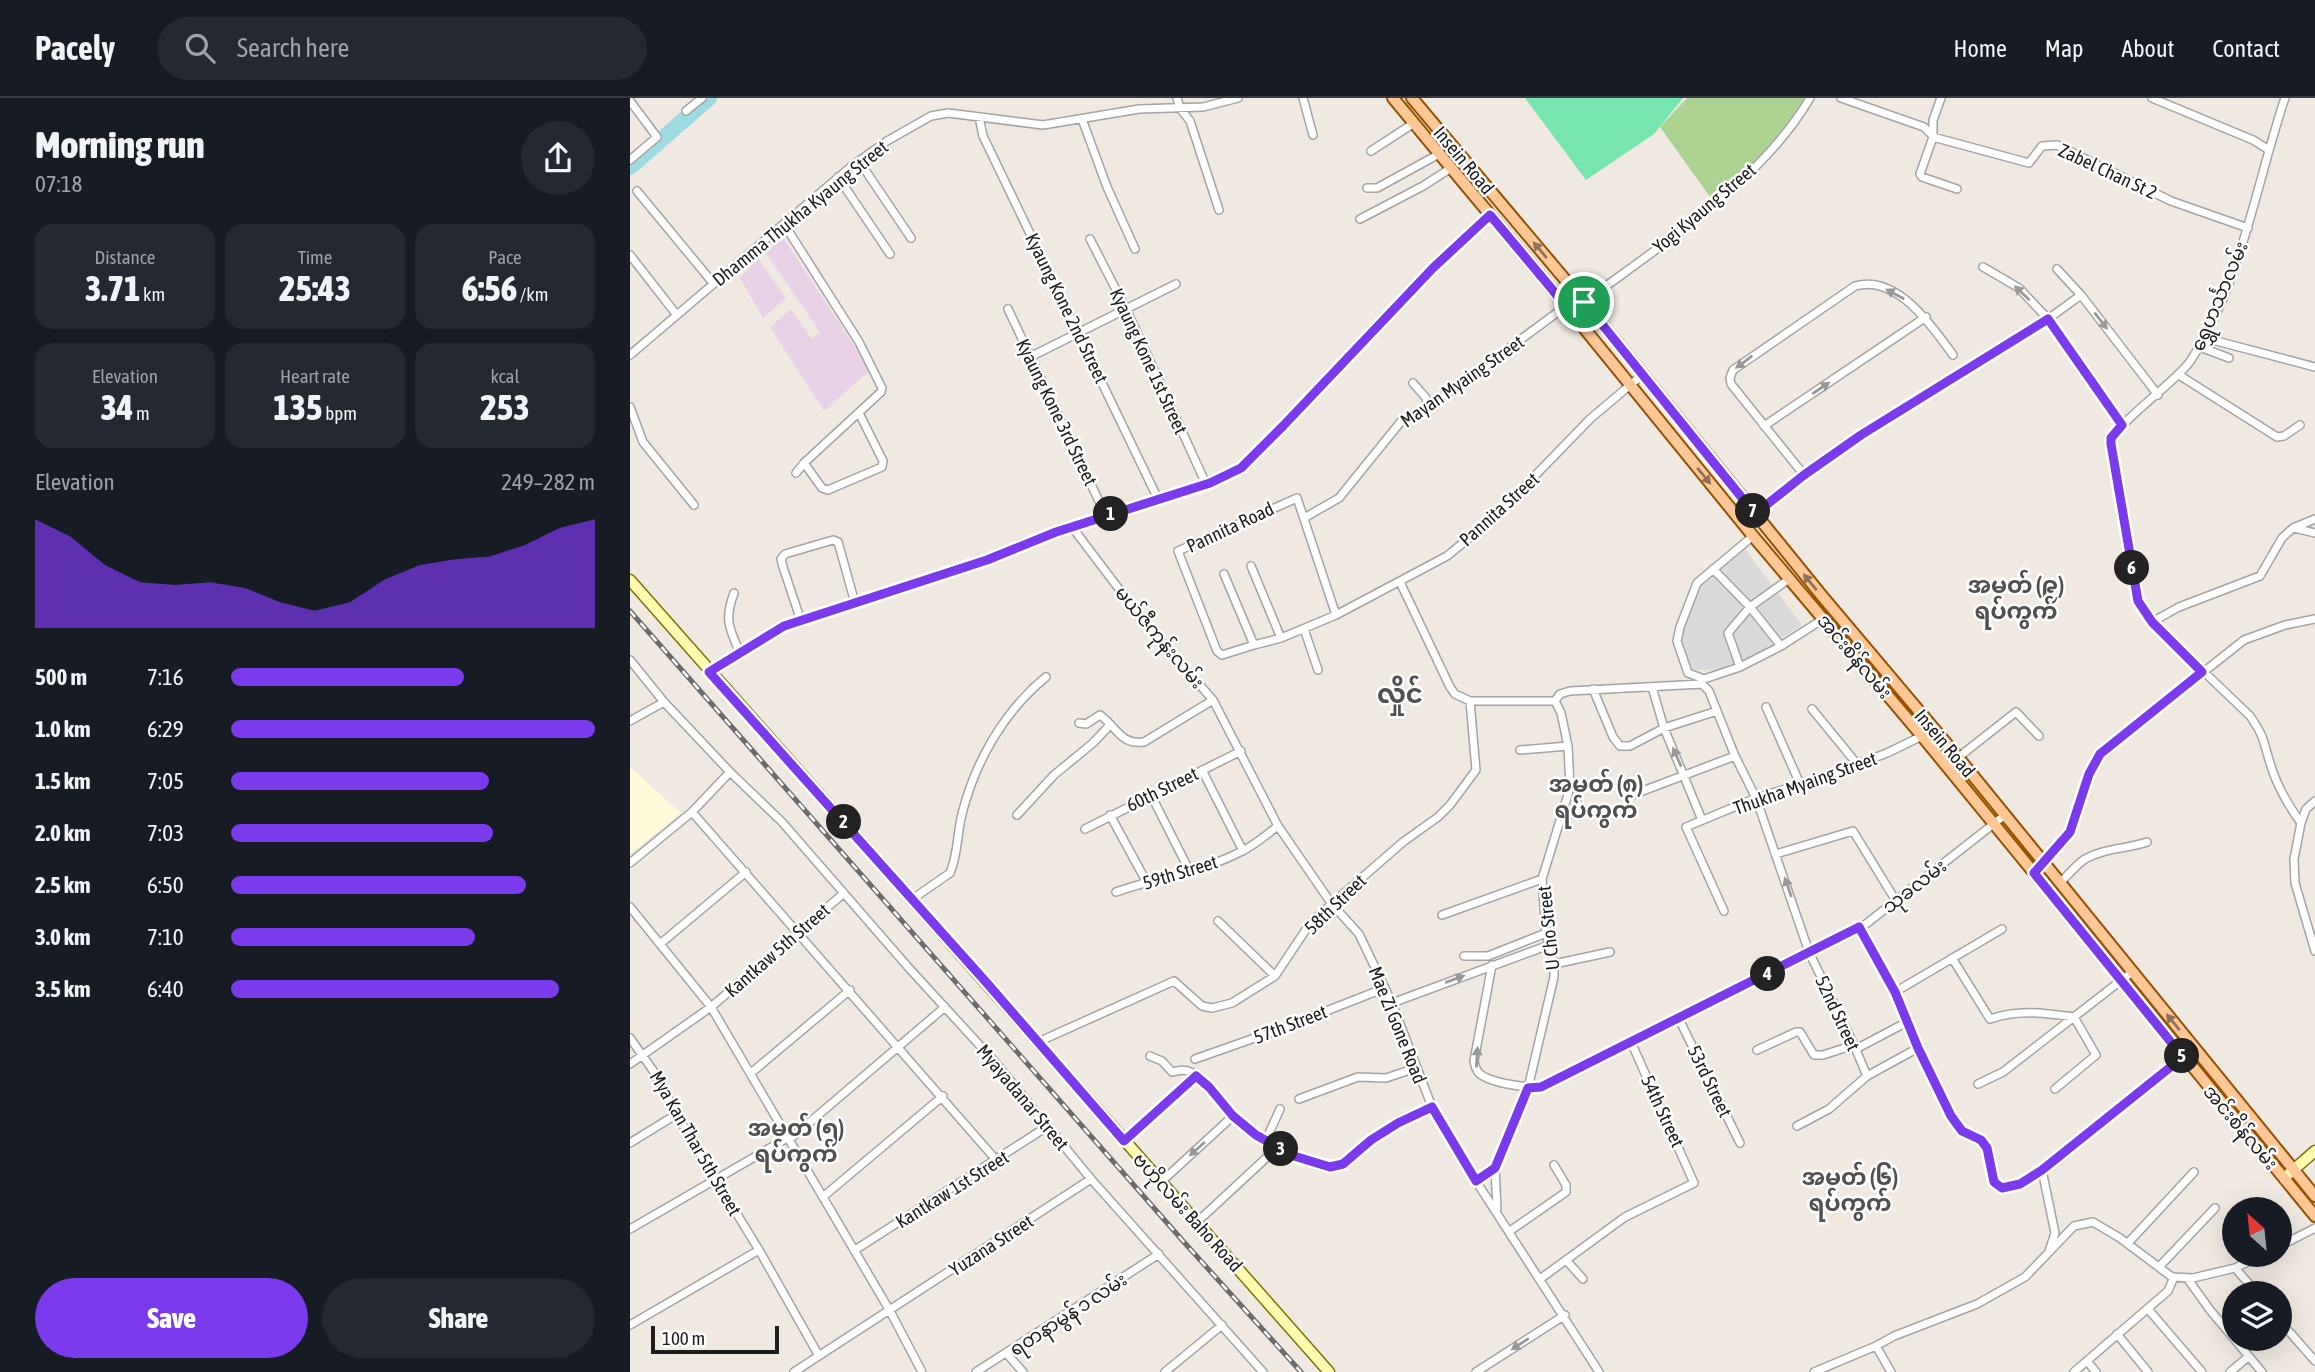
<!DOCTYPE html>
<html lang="en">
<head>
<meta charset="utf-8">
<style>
  body { margin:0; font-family:"Asap Condensed","Noto Sans Myanmar",sans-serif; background:#242831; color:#f1f3f6; height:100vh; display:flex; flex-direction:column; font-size:26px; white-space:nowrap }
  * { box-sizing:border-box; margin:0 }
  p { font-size:23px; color:#9ea1a6 }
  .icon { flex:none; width:38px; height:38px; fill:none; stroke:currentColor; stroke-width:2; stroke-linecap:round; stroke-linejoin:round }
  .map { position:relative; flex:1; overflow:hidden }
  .panel { display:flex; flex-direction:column; background:#171b24; width:630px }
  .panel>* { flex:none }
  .needle { width:46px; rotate:333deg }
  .controls { position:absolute; left:1592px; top:1099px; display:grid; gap:14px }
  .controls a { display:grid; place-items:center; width:70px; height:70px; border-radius:50%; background:#171b24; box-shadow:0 7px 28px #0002; font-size:35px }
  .scale { position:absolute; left:21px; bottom:18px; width:128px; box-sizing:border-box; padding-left:7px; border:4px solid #1d1d1d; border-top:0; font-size:19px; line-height:24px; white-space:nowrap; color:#1d1d1d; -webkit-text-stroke:5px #fff; paint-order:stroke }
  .pin { position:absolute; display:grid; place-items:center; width:60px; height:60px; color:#fff; margin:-30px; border:4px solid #fff; border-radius:50%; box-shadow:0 2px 7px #0007 }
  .km { position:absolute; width:35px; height:35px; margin:-18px; border-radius:50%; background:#222; color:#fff; font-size:19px; line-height:35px; text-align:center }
  .round { display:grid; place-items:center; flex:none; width:74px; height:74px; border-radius:37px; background:#242831 }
  .head { display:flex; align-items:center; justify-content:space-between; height:119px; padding:0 35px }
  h1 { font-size:38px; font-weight:800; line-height:52px }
  .figures { display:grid; grid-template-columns:repeat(3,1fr); gap:10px; height:119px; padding:7px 35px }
  .figures div { display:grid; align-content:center; border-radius:18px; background:#242831; text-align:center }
  .figures b { font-size:35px; font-weight:800 }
  .figures small { font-size:19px; font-weight:400 }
  .figures p { font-size:19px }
  .chart { height:196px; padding:14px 35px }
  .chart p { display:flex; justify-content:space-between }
  .chart svg { width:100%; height:126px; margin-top:7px; fill:#7c3aed; opacity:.7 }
  .primary-button { display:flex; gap:14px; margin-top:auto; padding:14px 35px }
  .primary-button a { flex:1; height:80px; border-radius:42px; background:#7c3aed; color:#fff; font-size:28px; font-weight:800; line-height:80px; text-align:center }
  .primary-button a+a { background:#242831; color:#f1f3f6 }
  ul { padding:0 35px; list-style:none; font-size:23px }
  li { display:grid; grid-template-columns:112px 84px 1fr; align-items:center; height:52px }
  li i { height:18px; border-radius:9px; background:#7c3aed }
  header { display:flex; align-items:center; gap:42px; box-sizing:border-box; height:98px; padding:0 35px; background:#171b24; border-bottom:2px solid #363941 }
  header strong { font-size:33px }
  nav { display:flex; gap:38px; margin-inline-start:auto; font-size:24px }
  .search { width:490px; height:63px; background:#242831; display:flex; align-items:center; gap:18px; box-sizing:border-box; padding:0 24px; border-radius:38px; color:#9ea1a6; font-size:26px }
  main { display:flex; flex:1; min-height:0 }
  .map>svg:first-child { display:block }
  .residential { fill:#dbd9da }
  .industrial { fill:#e9d2e7 }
  .education { fill:#fffbda }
  .forest { fill:#acd292 }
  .pitch { fill:#77e6ae }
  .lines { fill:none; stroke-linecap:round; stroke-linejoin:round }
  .river { stroke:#9ddae1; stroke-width:16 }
  .minor-casing { stroke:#a4a4a4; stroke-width:10 }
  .secondary-casing { stroke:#777600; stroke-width:13 }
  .primary-casing { stroke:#955200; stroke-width:14 }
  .minor { stroke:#fff; stroke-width:7 }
  .secondary { stroke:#fffaaf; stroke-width:10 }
  .primary { stroke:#ffc696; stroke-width:10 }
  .rail-casing { stroke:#6b6b6b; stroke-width:5 }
  .rail { stroke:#fff; stroke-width:2.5; stroke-dasharray:8; stroke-linecap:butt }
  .oneway { fill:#8e725a }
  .oneway2 { fill:#999 }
  .route-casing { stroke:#fff; stroke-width:14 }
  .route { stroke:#7c3aed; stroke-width:9 }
  .labels { text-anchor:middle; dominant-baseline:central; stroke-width:5; stroke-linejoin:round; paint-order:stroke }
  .street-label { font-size:19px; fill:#1d1d1d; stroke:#fff }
  .quarter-label { font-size:23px; font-weight:bold; fill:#505050; stroke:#fff }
  .district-label { font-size:26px; font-weight:bold; fill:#505050; stroke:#fff }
</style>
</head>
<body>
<header>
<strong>Pacely</strong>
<div class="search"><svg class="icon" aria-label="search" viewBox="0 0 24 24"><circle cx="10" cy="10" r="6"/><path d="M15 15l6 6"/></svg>Search here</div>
<nav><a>Home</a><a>Map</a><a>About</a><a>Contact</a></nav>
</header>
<main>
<section class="panel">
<div class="head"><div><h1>Morning run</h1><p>07:18</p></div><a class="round"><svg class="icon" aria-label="share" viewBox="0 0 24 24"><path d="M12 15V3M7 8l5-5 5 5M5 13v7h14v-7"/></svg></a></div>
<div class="figures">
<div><p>Distance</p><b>3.71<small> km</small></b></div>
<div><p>Time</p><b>25:43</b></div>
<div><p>Pace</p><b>6:56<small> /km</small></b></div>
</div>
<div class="figures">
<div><p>Elevation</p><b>34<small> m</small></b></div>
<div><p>Heart rate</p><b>135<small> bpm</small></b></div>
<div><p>kcal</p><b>253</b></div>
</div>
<div class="chart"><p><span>Elevation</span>249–282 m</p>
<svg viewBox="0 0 160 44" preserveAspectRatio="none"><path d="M0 44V6L10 12L20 22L30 28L40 29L50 28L60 30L70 35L80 38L90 35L100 27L110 22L120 20L130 19L140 15L150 9L160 6V44z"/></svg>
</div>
<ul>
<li><b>500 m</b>7:16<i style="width:64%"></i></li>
<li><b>1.0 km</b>6:29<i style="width:100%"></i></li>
<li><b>1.5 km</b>7:05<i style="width:71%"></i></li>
<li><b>2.0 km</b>7:03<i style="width:72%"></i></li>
<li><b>2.5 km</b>6:50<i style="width:81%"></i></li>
<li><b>3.0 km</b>7:10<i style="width:67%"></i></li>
<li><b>3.5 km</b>6:40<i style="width:90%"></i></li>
</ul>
<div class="primary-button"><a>Save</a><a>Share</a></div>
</section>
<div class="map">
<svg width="1685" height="1274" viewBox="0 0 1685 1274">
  <rect width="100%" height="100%" fill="#efe9e1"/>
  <path class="residential" d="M1115,451L1172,527L1126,557L1098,571L1058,572L1050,543L1063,495Z"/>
  <path class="industrial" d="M154,141L240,272L194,313L140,229L161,211L182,241L190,234L135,154Z
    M128,160L156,200L133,220L110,180Z"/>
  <path class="education" d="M0,669L51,715L0,756Z"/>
  <path class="forest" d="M1057,0H1176C1155,41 1116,73 1083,103L1030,29Z"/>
  <path class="pitch" d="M895,0H1053L1024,36L956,82Z"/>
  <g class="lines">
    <path class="river" d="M0,69L79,0"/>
    <g class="minor-casing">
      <path id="minor" d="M547,0L550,10L560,23L589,112
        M673,0L683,37
        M1211,0L1294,29L1303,38
        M1311,0L1303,22V39L1290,76L1292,79L1327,91
        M1522,0L1623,42L1639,52
        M1655,0C1626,86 1611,186 1561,262C1547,284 1482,327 1481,346L1508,503L1522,524L1620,618C1634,638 1633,642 1640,665C1646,686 1658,707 1671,725
        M0,3L27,39L0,62
        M56,13L72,0
        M349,19L353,38L528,401
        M452,21L477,89L505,151
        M1303,39L1399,65L1412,48L1427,47L1541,103L1618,130
        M741,53L784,25
        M229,63L281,140
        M208,79L260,156
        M737,90H747L809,56
        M7,93L83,185
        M730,121L793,88L821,70
        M154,126L229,244L252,290L251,294L174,365L166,375
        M460,141L499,217L576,386
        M0,157L46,216
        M1353,169L1389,190L1418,221L1492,327
        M1427,171L1451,197L1528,297
        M954,204C1031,147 1131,84 1180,0
        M378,211L476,418
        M1575,240L1685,269
        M1570,249L1599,260
        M0,257L223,67L257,43L301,18L318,15L413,27L509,11L573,9L608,0
        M400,259L546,186
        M1549,277L1647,339L1654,338L1670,327
        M783,285L796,300L798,310
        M0,309L13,344L64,407
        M1134,328L1296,219
        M174,365L192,390L198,392L252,369L253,363L229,315
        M1174,377L1101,286L1100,280L1103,272L1225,188C1267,176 1302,228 1323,257
        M1125,416L1174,377L1231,337L1418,221L1451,197
        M674,420L709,400L773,321L798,310L936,208
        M442,429L511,520L583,602L648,728L701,805L729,836L762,905L802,1009L846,1083L969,1274
        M1664,430L1685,435
        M1123,438L1067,485L1050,529L1047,543L1058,575L1074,581L1110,569L1151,548L1193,521
        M621,468L651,540
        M1083,471L1120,509L1151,548
        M594,476L624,547L592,557L587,553L548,453L667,400L706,517
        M770,484L820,589L825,596L840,603H925
        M104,495C94,522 99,530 110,555
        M171,523L153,469L151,461L155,456L203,442L208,444L225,505
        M1522,524L1549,509L1630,478L1652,440L1663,430L1685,421
        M674,531L688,572
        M624,547L651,540L706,517L817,458L865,419L960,321L1012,277
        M0,562L34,604L100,674L152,724L278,869L365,964L461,1081L633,1274
        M1110,569L1098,535L1120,509L1159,481
        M79,574L154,528L357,462L426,434L580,385L611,370L653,328L803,170L860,117
        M1022,589L1034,630L1072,722
        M963,591L983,639L990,648H1000L1034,630L1087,613
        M925,603L930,596L940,593L1072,586L1079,593L1105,658L1126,700L1179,854L1224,947L1237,978
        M1136,609L1170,686
        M1182,611L1227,666
        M0,623L34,604
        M449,625L456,626L470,617C487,629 490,647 514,644L583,602
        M890,652L938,648
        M1316,669L1386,614L1409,638
        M572,672L613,753
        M521,697L559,772
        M1002,697L1105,658
        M1685,703L1676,711L1671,725L1664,761L1665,785L1685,853
        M62,714L367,1063
        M387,717L424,677L463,645L480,627
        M480,717L516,783
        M930,718L954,714
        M455,731L611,653
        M1146,756L1223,733L1266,803
        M0,765L62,714L100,674
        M1403,775L1440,734L1459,676L1470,656L1614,542L1655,527L1685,521
        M1430,785C1438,777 1446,767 1455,761C1474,750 1497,751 1517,744
        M486,794C527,779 573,774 612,753C625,747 637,736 648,728
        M281,802L320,775C328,757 327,735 332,716C345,664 374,613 416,579
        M0,809L81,909L260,1213L292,1274
        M1094,813L1056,729L1126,700L1188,681L1257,655L1292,638
        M812,817L912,781
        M588,823L645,878
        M1229,829L1265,894L1288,950L1321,1019L1332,1033L1351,1042L1357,1050L1364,1084L1372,1090L1390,1086L1412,1072L1554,959
        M30,846L116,774
        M834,858H858L916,835
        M1322,860L1360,921C1388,911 1415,915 1444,919L1466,957L1425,991
        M924,866L980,854
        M862,867L844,963C845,968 845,970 848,974C857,985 897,990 911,989L1236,826L1375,717
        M1265,894L1372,831
        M762,905L919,847
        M1049,921L1110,1045
        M0,940L22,971L56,1033L129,1152
        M408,944L544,883L572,908L582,910L602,905L645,878L681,824L773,744L808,719L820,707L846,672L840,603
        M1226,951L1277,924
        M1127,952L1166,934H1170L1184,957H1193L1224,947
        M520,958L532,963L542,974C548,973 553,971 558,973C575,979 590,1006 603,1018C619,1034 679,1072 702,1069C720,1066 731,1049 745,1039C764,1027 782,1018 802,1009
        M565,961L653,930L755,890
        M0,966L81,909L214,795
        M121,975L220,892
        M1348,986L1373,974L1502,874
        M669,1001L728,979L756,980L786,970
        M1167,1028L1199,1011L1237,978L1288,950
        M160,1041L315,909
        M636,1042L650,1011
        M494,1043L566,979
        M0,1045L47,1016
        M1412,1072L1425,1135L1419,1153
        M846,1083L865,1070
        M530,1085L603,1018
        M194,1098L313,998
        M867,1111L865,1070L898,990L924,879V866L916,835L912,781L940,690L938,648L931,615L925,603
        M566,1125L648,1049
        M0,1131L159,1039
        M880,1133L936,1094V1087L924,1067
        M1498,1145L1564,1074
        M1650,1148L1685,1130
        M225,1152L418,1028
        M937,1163L953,1181
        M1529,1169L1585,1110
        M1605,1170L1627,1195
        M1557,1180L1580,1212L1632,1274
        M910,1181L995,1119L1064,1085L1001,944
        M1518,1211L1572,1274
        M1650,1223L1685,1263
        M0,1227L129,1152L189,1258
        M1487,1236L1518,1274
        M1246,1248L1261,1274
        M377,1256L393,1274
        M1457,1263L1466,1274
        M164,1274L461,1081
        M346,1274L529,1156
        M535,1274L592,1227
        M846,1274L935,1217
        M1184,1274L1246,1248L1264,1238L1347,1206L1395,1179L1444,1128L1463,1124L1490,1140L1542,1179L1563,1180L1605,1170L1632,1157
        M1444,1274L1538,1193L1544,1179
        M1600,1274L1618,1259"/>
    </g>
    <g class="secondary-casing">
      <path id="secondary" d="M0,482L699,1274
        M1654,1080L1685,1053"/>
    </g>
    <g class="primary-casing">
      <path id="primary" d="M763,0L941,214L1123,438L1292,638L1685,1118
        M782,0L954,204L1192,498L1327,658L1685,1098"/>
    </g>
    <use href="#minor" class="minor"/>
    <use href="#secondary" class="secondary"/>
    <use href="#primary" class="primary"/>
    <g class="rail-casing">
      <path id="rail" d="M0,513L553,1143L671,1274"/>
    </g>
    <use href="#rail" class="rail"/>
  </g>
  <defs><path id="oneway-solid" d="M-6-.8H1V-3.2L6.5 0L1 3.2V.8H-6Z" transform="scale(1.75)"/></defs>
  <g class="oneway">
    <use href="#oneway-solid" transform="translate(910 152) rotate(-130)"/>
    <use href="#oneway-solid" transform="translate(1074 378) rotate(50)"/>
    <use href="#oneway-solid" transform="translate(1180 484) rotate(-129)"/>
    <use href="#oneway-solid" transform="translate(1543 924) rotate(-129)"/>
  </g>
  <g class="oneway2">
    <use href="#oneway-solid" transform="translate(1392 195) rotate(-137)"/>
    <use href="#oneway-solid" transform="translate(1265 196) rotate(-152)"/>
    <use href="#oneway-solid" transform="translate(1471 223) rotate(52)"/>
    <use href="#oneway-solid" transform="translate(1114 264) rotate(143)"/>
    <use href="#oneway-solid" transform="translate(1191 290) rotate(-34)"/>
    <use href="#oneway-solid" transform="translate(1047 659) rotate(-114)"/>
    <use href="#oneway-solid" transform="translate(1158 789) rotate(-109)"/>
    <use href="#oneway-solid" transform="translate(825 881) rotate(-20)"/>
    <use href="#oneway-solid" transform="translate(847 959) rotate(-87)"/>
    <use href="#oneway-solid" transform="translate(567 1051) rotate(138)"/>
    <use href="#oneway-solid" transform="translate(890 1246) rotate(147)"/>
  </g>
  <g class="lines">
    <g class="route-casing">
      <path id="route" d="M860,117L941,214L954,204L1125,416L1174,377L1231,337L1418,221L1492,327L1481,340V346L1508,503L1522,524L1572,574L1470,656L1459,676L1440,734L1404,775L1553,959L1412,1072L1390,1086L1372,1090L1364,1084L1357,1050L1351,1042L1332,1033L1321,1018L1288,950L1265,894L1229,829L911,989L898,990L865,1070L846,1083L802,1009L768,1025L741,1042L713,1066L700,1069L664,1058L626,1037L603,1018L579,989L566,978L494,1043L356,884L79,574L154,528L357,462L426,434L580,385L611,370L653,328L803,170Z"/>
    </g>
    <use href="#route" class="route"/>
  </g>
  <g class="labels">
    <g class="street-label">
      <text transform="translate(834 62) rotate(50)">Insein Road</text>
      <text transform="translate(1478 73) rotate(25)">Zabel Chan St 2</text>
      <text transform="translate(1074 110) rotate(-40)">Yogi Kyaung Street</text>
      <text transform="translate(170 115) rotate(-39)">Dhamma Thukha Kyaung Street</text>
      <text transform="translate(1589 198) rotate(-67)">ရွှေဟင်္သာလမ်း</text>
      <text transform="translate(437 210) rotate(64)">Kyaung Kone 2nd Street</text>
      <text transform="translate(519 263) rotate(65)">Kyaung Kone 1st Street</text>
      <text transform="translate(832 283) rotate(-35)">Mayan Myaing Street</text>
      <text transform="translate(427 314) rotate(64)">Kyaung Kone 3rd Street</text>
      <text transform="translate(869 411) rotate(-42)">Pannita Street</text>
      <text transform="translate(600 429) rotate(-25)">Pannita Road</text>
      <text transform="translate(530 539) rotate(50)">မယ်ဇီကုန်းလမ်း</text>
      <text transform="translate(1225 558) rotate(50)">အင်းစိန်လမ်း</text>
      <text transform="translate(1315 645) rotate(50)">Insein Road</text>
      <text transform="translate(1175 685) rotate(-20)">Thukha Myaing Street</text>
      <text transform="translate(532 691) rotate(-26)">60th Street</text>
      <text transform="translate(550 774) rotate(-17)">59th Street</text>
      <text transform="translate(1284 788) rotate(-38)">သုခလမ်း</text>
      <text transform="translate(705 806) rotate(-44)">58th Street</text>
      <text transform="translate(918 830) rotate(-96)">U Cho Street</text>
      <text transform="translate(147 852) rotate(-41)">Kantkaw 5th Street</text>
      <text transform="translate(1208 915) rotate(65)">52nd Street</text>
      <text transform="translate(660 926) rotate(-21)">57th Street</text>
      <text transform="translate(768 927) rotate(68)">Mae Zi Gone Road</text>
      <text transform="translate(1080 983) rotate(64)">53rd Street</text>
      <text transform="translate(393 999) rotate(50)">Myayadanar Street</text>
      <text transform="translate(1033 1013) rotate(65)">54th Street</text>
      <text transform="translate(1611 1029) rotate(50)">အင်းစိန်လမ်း</text>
      <text transform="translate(66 1045) rotate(60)">Mya Kan Thar 5th Street</text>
      <text transform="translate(322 1091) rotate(-32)">Kantkaw 1st Street</text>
      <text transform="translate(558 1114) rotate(48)">ဗဟိုလမ်း Baho Road</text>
      <text transform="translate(361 1147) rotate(-33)">Yuzana Street</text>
      <text transform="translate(438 1216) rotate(-33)">ရတနာမွန် ၁ လမ်း</text>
    </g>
    <g class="quarter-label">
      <text x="1386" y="487">အမှတ် (၉)<tspan x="1386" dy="26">ရပ်ကွက်</tspan></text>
      <text x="966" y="686">အမှတ် (၈)<tspan x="966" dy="26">ရပ်ကွက်</tspan></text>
      <text x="166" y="1030">အမှတ် (၅)<tspan x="166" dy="26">ရပ်ကွက်</tspan></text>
      <text x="1220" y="1079">အမှတ် (၆)<tspan x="1220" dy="26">ရပ်ကွက်</tspan></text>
    </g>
    <g class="district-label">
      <text x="770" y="596">လှိုင်</text>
    </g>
  </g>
</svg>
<div class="controls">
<a><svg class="needle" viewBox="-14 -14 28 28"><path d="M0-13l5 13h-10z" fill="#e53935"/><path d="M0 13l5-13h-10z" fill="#9ea1a6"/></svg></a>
<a><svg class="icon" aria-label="layers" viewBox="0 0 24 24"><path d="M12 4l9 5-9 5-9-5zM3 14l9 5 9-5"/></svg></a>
</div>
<div class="scale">100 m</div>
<div class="pin" style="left:954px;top:204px;background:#1e9e55"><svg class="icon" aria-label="arrive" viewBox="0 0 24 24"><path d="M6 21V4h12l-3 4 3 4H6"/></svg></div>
<b class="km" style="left:481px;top:416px">1</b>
<b class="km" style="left:214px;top:724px">2</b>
<b class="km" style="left:651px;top:1051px">3</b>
<b class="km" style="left:1138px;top:876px">4</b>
<b class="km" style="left:1552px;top:958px">5</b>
<b class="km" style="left:1502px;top:470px">6</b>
<b class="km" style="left:1123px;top:413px">7</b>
</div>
</main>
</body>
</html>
